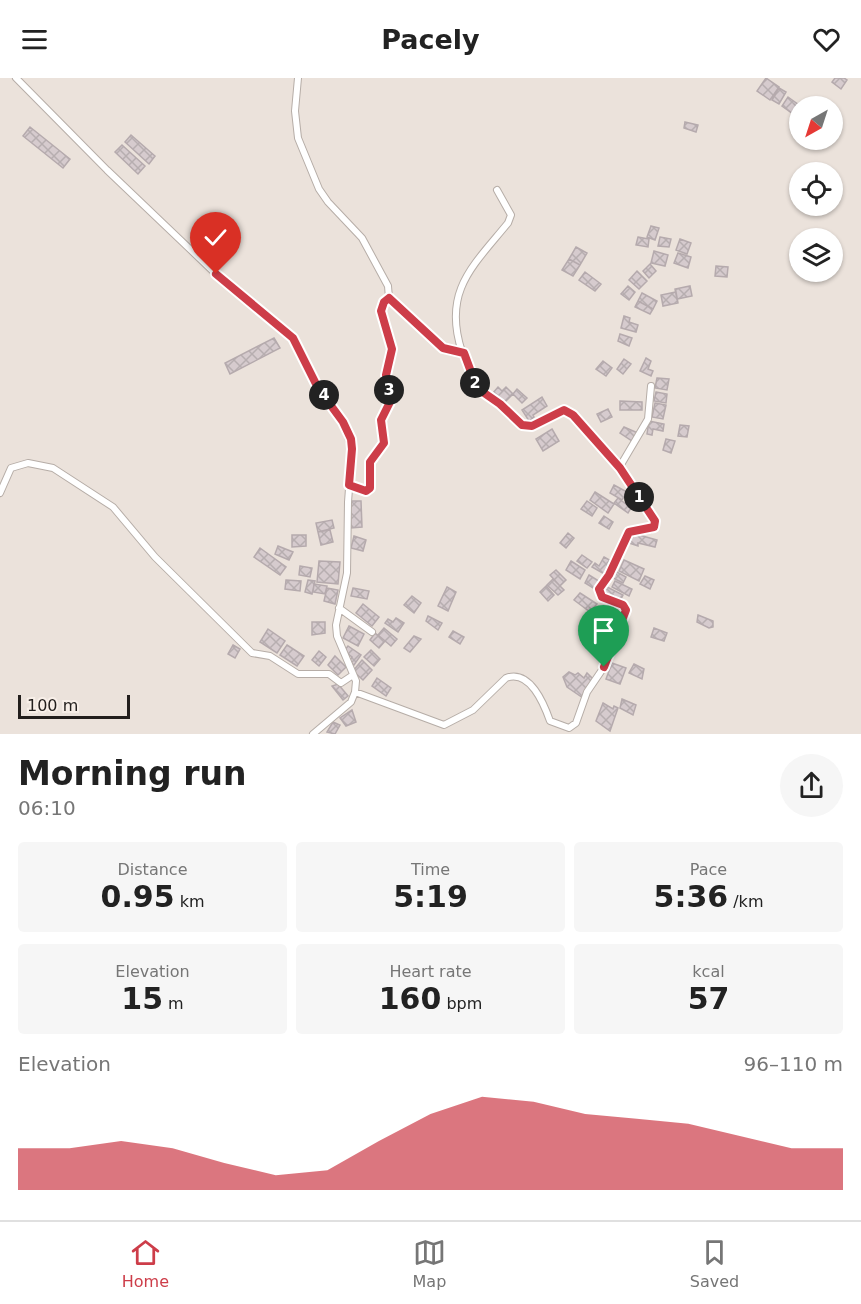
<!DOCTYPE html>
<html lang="en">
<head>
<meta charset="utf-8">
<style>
  body { margin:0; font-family:"DejaVu Sans",sans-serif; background:#f6f6f6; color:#222; height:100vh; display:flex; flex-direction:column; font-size:22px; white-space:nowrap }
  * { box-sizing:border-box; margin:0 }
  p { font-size:20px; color:#767676 }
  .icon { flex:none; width:33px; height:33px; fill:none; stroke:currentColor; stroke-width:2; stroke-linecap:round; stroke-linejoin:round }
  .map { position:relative; height:656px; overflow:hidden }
  .drawer { display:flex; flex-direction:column; background:#fff; flex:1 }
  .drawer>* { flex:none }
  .needle { width:39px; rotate:219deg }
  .tools { position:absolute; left:789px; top:18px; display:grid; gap:12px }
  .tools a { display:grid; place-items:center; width:54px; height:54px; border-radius:50%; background:#fff; box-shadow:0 2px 4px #0004; font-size:30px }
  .scale { position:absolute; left:18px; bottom:15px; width:112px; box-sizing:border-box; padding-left:6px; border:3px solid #221e1c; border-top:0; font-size:16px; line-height:21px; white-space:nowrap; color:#221e1c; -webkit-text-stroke:4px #f8efe8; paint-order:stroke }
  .pin { position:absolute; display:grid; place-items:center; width:51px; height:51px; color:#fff; margin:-62px -26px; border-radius:50% 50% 50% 0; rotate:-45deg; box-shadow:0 0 6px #0007 }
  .pin .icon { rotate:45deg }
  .km { position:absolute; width:30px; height:30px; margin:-15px; border-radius:50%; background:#222; color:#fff; font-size:16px; line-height:30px; text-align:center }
  .round { display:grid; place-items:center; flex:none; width:63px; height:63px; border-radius:32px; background:#f6f6f6 }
  .headline { display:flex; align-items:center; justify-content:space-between; height:102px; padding:0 18px }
  h1 { font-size:33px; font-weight:700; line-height:45px }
  .stats { display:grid; grid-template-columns:repeat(3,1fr); gap:9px; height:102px; padding:6px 18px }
  .stats div { display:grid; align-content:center; border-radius:6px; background:#f6f6f6; text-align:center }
  .stats b { font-size:30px; font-weight:700 }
  .stats small { font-size:16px; font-weight:400 }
  .stats p { font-size:16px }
  .chart { height:168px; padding:12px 18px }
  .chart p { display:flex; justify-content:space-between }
  .chart svg { width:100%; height:108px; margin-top:6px; fill:#cd3d49; opacity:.7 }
  header { display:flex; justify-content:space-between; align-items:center; height:78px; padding:0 18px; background:#fff; font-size:27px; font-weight:700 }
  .tabs { display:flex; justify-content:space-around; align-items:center; height:84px; border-top:2px solid #e0e0e0; background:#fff; font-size:16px; color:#767676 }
  .tabs a { display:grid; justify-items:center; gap:3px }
  .tabs .on { color:#cd3d49 }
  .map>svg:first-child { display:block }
  .building { fill:url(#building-cross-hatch); stroke:#b5aaad; stroke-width:1.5 }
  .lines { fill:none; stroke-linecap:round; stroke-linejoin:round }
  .minor-casing { stroke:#b6ada7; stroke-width:8 }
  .minor { stroke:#fff; stroke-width:6 }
  .route-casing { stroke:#fff; stroke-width:12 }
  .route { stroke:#cd3d49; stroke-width:8 }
</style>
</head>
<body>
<header><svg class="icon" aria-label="menu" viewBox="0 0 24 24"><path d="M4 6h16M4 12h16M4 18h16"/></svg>Pacely<svg class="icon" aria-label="heart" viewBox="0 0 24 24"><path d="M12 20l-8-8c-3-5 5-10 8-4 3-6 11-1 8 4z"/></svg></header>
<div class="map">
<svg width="861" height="656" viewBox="0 0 861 656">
  <defs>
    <pattern id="building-cross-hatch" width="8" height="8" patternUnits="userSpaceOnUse" patternTransform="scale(1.5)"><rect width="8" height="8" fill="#d6cbce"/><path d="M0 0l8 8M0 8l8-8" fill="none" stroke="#b7aeb0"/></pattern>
  </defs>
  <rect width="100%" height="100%" fill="#ebe2db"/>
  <path class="building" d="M766,0L779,9L770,22L757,13Z
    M835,0H844L847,2L841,11L832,4Z
    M779,10L786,14L779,26L772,22Z
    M788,19L799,27L793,36L782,28Z
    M685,44L698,47L696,54L684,50Z
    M30,49L70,81L63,90L23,58Z
    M131,57L155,78L149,86L125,64Z
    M122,67L145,88L138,96L115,74Z
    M651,148L659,150L655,162L647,159Z
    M638,159L649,161L648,169L636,167Z
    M660,159L671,161L669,169L658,168Z
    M680,161L691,165L687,176L676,172Z
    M576,169L587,175L580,187L569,181Z
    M654,173L668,177L665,188L651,185Z
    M678,175L691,179L688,190L674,185Z
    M569,181L580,187L573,198L562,192Z
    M650,186L656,193L649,200L643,193Z
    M716,188L728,189L727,199L715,198Z
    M637,193L647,203L639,211L629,202Z
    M585,194L601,206L595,213L579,202Z
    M628,208L635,214L629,222L621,216Z
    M690,208L692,218L677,221L675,211Z
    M676,214L678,225L663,228L661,217Z
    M642,215L657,223L653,231L638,223Z
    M638,223L653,231L650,236L635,229Z
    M624,238L630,240L629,244L638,247L636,254L621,250Z
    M620,256L632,260L629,268L618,263Z
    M274,260L280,270L230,296L225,285Z
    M646,280L651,283L648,291L653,293L651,298L640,293Z
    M624,281L631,286L623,296L617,291Z
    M603,283L612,290L606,298L596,291Z
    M657,300L669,301L667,312L655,310Z
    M498,309L502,313L506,309L513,316L504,325L493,315Z
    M517,311L527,320L522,325L513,316Z
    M656,314L667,316L666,325L654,323Z
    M542,319L547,328L533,337L534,339L529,343L522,332Z
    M620,323L642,324V332H620Z
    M655,325L666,327L663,341L652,339Z
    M608,331L612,339L601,344L597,336Z
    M649,343L664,346L663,353L653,351L652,357L647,356Z
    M680,347L689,348L687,359L678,358Z
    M624,349L638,355L632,363L620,355Z
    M552,351L559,363L543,373L536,361Z
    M666,361L675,363L671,375L663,372Z
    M614,407L627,414L622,422L610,415Z
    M595,414L614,426L608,435L590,422Z
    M618,420L631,430L628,435L614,425Z
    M350,423H361L362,449L351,450Z
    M587,423L597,430L592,438L581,431Z
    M604,438L613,444L609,451L599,445Z
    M332,442L334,450L318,454L316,445Z
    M330,452L333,464L321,467L318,454Z
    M568,455L574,460L566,470L560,465Z
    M632,455L657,462L655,469L638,465V468L629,465Z
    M292,457H306V468L292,469Z
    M354,458L366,462L363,473L351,470Z
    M278,468L293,474L289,482L275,476Z
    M260,470L286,489L280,497L254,479Z
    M582,477L592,484L587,490L577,483Z
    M604,479L613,484L606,497L592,489L595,485L599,488Z
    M624,482L644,491L639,503L619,493Z
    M319,483L340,484L338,506L317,504Z
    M571,483L585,492L580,501L566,492Z
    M300,488L312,490L310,499L299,497Z
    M556,492L566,502L560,508L550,497Z
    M615,493L626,499L623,505L611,499Z
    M589,497L602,505L598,513L585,505Z
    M645,498L654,502L650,511L640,506Z
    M553,501L564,512L558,517L547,507Z
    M286,502L301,503L300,513L285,511Z
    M308,502L315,503L312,516L305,514Z
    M615,503L632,511L629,518L612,509Z
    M314,506L327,508L325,516L313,514Z
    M546,508L554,517L548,523L540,514Z
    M447,509L456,514L448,533L438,528Z
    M607,509L623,517L619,525L602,517Z
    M327,510L338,512L335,526L324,523Z
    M353,510L369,513L367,521L351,518Z
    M580,515L597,526L590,534L574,522Z
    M412,518L421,525L414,535L404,527Z
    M363,526L379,539L372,548L356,535Z
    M610,528L618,532L617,535L626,538L619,546L605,539Z
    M698,537L713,543V549L709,550L697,544Z
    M428,538L442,545L438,552L426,543Z
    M396,540L404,545L398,554L385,545L388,541L393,544Z
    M312,544H325V555L312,557Z
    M349,548L364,556L358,568L343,560Z
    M384,550L397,561L391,568L378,557Z
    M654,550L667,555L664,563L651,559Z
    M268,551L285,563L277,575L260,564Z
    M453,553L464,559L460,566L449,559Z
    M375,555L385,563L379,570L370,562Z
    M414,558L421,561L410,574L404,570Z
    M233,567L240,571L235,580L228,576Z
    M287,567L304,578L297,588L280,577Z
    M348,568L361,577L354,587L349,584L352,579L344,573Z
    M371,572L380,581L374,588L364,579Z
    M319,573L326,579L319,588L312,582Z
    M335,578L346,589L338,597L328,587Z
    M362,582L372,592L363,602L353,593Z
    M612,585L626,590L620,606L606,601Z
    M634,586L644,591L642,601L629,595Z
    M569,594L575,597L578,595L584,600L587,595L593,601L583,620L567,609L563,599Z
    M377,600L391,610L386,618L372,608Z
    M338,606L348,618L343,622L332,608Z
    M622,621L636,627L633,637L620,630Z
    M603,625L613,631L614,628L618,630L610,653L596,643Z
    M352,632L356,644L346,648L340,640Z
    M333,644L340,647L335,656L327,654Z"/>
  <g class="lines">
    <g class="minor-casing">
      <path id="minor" d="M16,0L107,92L216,196L293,260L318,310L343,344L352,371L348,424L347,495L336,547L337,558L356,603L355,614L351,624L313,656
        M298,0L295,33L298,60L319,111L328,124L362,160L388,208L389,220
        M462,274C442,213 473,188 508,145L511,137L497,112
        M619,390L648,341L651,308
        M349,407L366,413L370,409V384L384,365L381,342L391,322L386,297L392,271L381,233L384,224L389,220L443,270L464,275L477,310L500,326L522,347L532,348L560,333L570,334L619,390L655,446L650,452L629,454L609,497L599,511L602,519L623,527L626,533L604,589L587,614L576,645L569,650L550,643C544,626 530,591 506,600L473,632L444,647L355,614
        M0,415L11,390L28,385L53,390L113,429L155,479L252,575L270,578L298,596H329L341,605L353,597
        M339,530L372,554"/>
    </g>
    <use href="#minor" class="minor"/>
  </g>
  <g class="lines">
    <g class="route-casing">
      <path id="route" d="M216,196L293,260L318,310L343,344L351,361L352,371L349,407L366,413L370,410V384L384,365L381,342L390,324L386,297L392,271L381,233L384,224L389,220L443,270L464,275L477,310L500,326L522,347L532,348L564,332L573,337L620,390L655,443L654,449L629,454L609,497L599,511L602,519L623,527L626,532L604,589"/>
    </g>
    <use href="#route" class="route"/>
  </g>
</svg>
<div class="tools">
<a><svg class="needle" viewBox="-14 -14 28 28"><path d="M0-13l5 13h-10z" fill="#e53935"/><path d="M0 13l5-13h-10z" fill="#767676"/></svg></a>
<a><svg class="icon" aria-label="locate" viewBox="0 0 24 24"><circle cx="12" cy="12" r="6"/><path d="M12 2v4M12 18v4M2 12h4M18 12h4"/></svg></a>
<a><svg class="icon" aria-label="layers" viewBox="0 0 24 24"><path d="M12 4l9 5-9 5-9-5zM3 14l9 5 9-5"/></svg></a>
</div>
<div class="scale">100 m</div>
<div class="pin" style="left:604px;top:589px;background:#1e9e55"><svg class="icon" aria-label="arrive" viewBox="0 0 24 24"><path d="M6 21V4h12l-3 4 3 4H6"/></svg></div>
<div class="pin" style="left:216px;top:196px;background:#d93025"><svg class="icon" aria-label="check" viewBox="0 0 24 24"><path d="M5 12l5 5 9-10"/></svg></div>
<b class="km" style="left:639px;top:419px">1</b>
<b class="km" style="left:475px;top:305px">2</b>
<b class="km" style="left:389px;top:312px">3</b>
<b class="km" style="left:324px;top:317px">4</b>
</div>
<section class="drawer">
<div class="headline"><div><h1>Morning run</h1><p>06:10</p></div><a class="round"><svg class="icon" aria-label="share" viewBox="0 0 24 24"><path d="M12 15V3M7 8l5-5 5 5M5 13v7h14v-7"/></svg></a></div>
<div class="stats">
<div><p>Distance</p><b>0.95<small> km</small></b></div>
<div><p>Time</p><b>5:19</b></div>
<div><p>Pace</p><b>5:36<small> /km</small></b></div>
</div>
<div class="stats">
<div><p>Elevation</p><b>15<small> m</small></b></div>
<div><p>Heart rate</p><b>160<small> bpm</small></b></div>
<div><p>kcal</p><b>57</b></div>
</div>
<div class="chart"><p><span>Elevation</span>96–110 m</p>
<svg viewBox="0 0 160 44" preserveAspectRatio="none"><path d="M0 44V27L10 27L20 24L30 27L40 33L50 38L60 36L70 24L80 13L90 6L100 8L110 13L120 15L130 17L140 22L150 27L160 27V44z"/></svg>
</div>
</section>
<nav class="tabs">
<a class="on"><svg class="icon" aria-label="home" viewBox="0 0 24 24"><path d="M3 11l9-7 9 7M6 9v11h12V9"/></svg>Home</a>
<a><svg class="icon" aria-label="map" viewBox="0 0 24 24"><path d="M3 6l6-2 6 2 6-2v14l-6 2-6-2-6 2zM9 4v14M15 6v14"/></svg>Map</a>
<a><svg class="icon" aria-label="saved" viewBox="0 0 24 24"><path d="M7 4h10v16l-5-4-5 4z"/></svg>Saved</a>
</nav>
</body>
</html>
